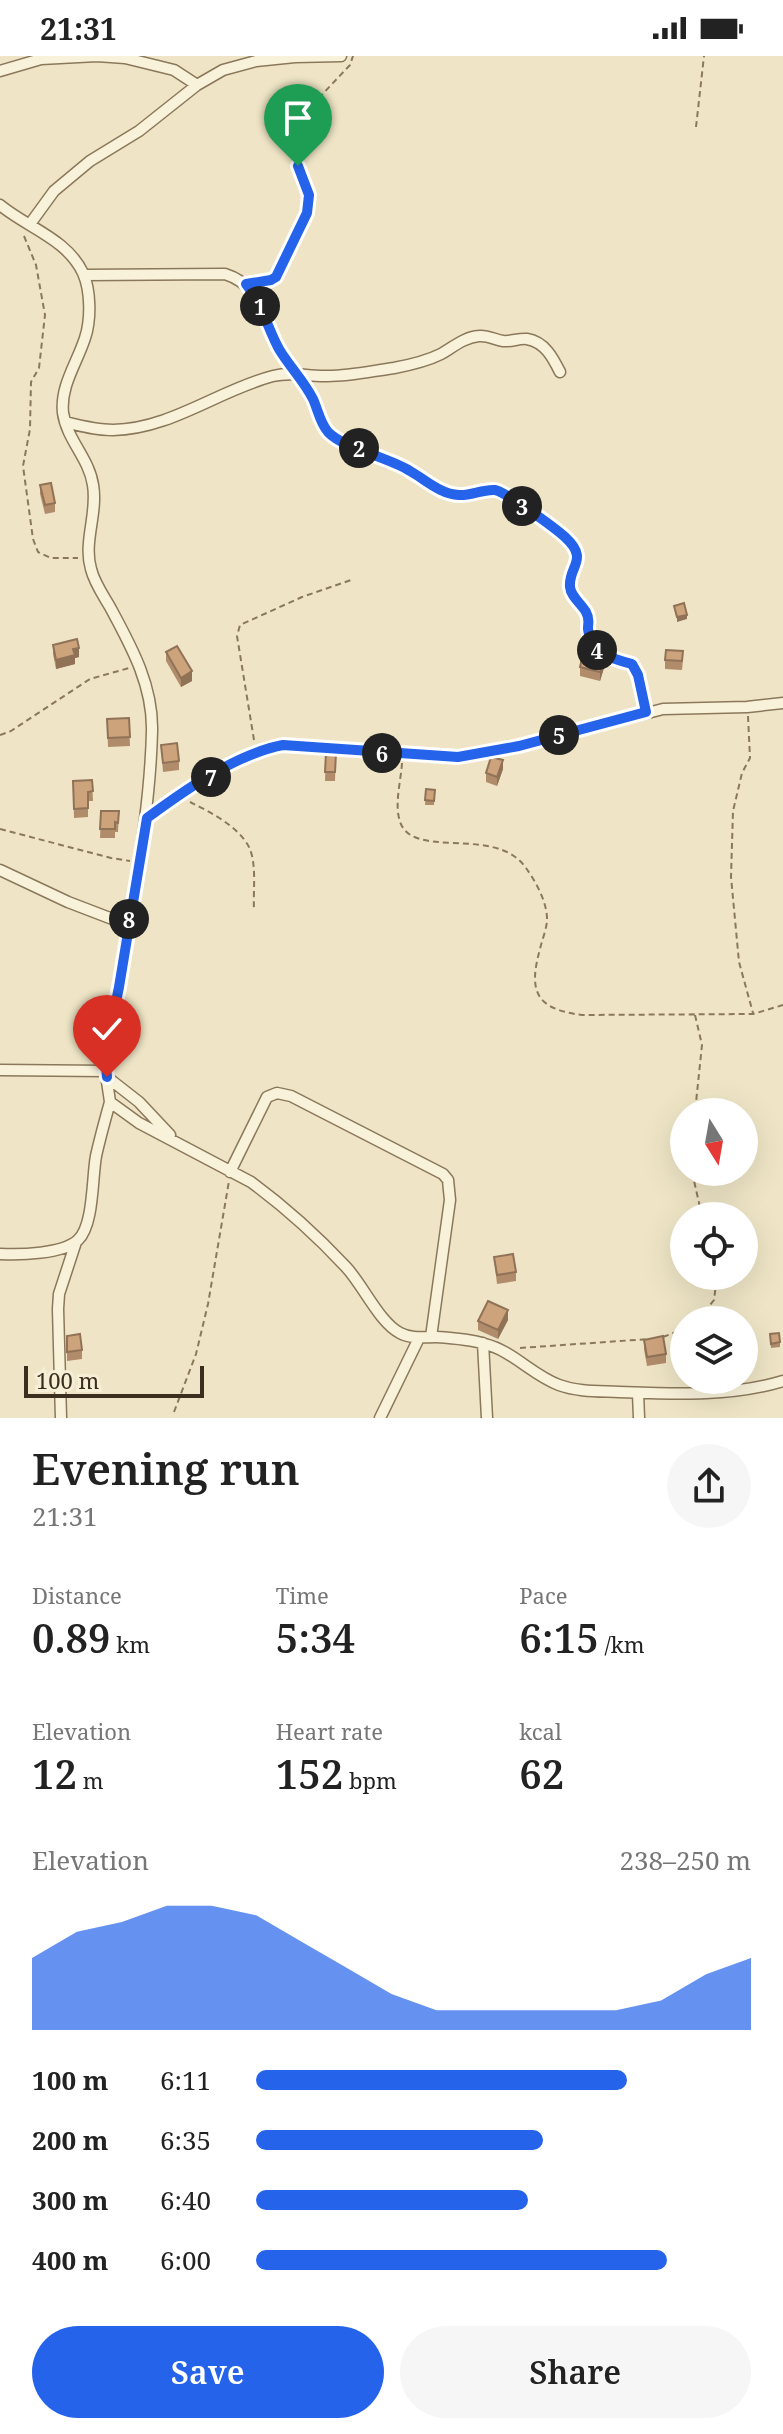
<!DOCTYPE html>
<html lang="en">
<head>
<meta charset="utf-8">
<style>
  body { margin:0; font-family:"Noto Serif",serif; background:#f6f6f6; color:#222; height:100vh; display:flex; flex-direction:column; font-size:30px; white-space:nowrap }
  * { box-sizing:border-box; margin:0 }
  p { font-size:26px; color:#767676 }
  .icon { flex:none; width:44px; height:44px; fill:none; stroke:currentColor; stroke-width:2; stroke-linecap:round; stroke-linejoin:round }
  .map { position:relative; height:1362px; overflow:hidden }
  .sheet { display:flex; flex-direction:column; background:#fff; flex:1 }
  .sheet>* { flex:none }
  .needle { width:52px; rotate:169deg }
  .tools { position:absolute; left:670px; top:1042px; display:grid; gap:16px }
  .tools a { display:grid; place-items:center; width:88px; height:88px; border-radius:50%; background:#fff; box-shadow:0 8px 32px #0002; font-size:40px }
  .scale { position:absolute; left:24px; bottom:20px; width:180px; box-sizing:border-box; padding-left:8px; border:4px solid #3b2e1f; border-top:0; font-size:22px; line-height:28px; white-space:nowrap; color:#3b2e1f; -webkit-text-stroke:6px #f6efd6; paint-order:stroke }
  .pin { position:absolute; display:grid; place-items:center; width:68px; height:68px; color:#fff; margin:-82px -34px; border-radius:50% 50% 50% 0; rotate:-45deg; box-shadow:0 0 8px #0007 }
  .pin .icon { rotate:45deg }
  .km { position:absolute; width:40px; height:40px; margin:-20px; border-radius:50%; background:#222; color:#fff; font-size:22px; line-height:40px; text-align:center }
  .round { display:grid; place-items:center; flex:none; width:84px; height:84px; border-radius:42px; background:#f6f6f6 }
  .head { display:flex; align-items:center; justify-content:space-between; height:136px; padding:0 32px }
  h1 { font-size:44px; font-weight:600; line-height:60px }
  .metrics { display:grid; grid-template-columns:repeat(3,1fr); gap:12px; height:136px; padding:8px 32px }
  .metrics div { display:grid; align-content:center }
  .metrics b { font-size:40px; font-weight:600 }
  .metrics small { font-size:22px; font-weight:400 }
  .metrics p { font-size:22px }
  .chart { height:224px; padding:16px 32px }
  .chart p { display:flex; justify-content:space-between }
  .chart svg { width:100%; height:144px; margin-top:8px; fill:#2563eb; opacity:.7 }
  .primary-button { display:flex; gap:16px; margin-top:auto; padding:16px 32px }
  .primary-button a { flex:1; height:92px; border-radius:48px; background:#2563eb; color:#fff; font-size:32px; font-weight:600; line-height:92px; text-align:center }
  .primary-button a+a { background:#f6f6f6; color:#222 }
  ul { padding:0 32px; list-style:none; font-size:26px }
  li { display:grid; grid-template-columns:128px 96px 1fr; align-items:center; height:60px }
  li i { height:20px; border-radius:10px; background:#2563eb }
  .status { display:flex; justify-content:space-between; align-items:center; height:56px; padding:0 40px; background:#fff; direction:ltr }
  .status svg { height:22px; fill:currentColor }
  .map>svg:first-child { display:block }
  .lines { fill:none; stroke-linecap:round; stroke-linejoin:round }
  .minor-casing { stroke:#8b785b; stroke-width:13 }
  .path { stroke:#8b785b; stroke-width:2; stroke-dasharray:6 4; stroke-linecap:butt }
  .minor { stroke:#f9f2da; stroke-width:10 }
  .wall { fill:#b08c6b }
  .shaded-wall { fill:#907257 }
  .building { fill:#cda37c; stroke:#907257; stroke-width:2 }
  .route-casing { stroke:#fff; stroke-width:16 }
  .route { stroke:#2563eb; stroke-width:10 }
</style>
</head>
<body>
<div class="status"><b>21:31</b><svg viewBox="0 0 49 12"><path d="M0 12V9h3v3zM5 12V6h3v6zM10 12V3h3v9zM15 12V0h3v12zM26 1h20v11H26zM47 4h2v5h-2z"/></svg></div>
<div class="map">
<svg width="783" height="1362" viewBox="0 0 783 1362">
  <rect width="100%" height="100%" fill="#efe5c6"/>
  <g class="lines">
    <g class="minor-casing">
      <path id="minor" d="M0,15L41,3L97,0L125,2L174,14L197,29
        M0,149C28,172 67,183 83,217C91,235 91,264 85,282C77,307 60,330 63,357C67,384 89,402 93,429C98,457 83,486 91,513C94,526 103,539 110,551C131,590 153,629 152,675C150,760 132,843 120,927C116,950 108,974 105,998C104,1013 108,1030 110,1046L139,1067L251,1126C285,1151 317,1180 346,1211C363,1229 379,1266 400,1277C411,1283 424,1281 436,1281C452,1282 469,1283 485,1288C513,1295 532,1319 559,1329C578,1336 600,1335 619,1336C674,1338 731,1341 783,1325
        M30,168L54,135L90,105L139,75L197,29L223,14L256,5L295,1L341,0
        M84,219L225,218C260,229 263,260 278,290C283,300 290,308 296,316
        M65,366C81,370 96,374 113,374C171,373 219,334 273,320C293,315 308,321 328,320C350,320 372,315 394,312C410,309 427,305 441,298C453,291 465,281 479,280C488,279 495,284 503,285C511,286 519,282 527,283C545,286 553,302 560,316
        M147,762C186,734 235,698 283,689L458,701L519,690L663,653L747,651L783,647
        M0,814L68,846L128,869
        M0,1014L106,1015
        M107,1021L139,1046L170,1079
        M230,1116L267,1041L277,1037L291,1040L443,1118L448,1124L450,1144L431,1281
        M0,1198C20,1199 63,1198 78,1184C94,1169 92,1121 96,1100C100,1082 105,1064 110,1046
        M483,1287L487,1362
        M638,1337L639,1362
        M61,1362L58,1253L59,1238L76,1186
        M380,1362L419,1282"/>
    </g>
    <path class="path" d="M696,71L704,0
      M24,180L36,209L45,259L39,312L31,326L30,373L23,410L33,483L38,496L51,502H78
      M259,227L276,221L307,157L309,139L298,110V100L312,56L316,45L350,9L353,0
      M306,331L330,378L409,414L444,435L459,439L495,434L522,450L566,482L577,498V508L570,527V533L589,562L588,574L591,583L598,595L606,601L632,608L638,619L644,648
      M748,660L750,702L742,717L733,755L731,821L739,906L753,957
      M0,679L11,675L90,623L129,612
      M254,684L237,580L240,569L302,541L354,523
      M402,707C401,724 395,745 399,762C408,807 495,767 526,812C536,826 547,846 547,863C547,872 542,884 540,893C528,936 536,953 582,959L753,958L783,949
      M190,746C210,756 238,770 249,791C257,808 253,834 254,853
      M0,773L111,802L130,805
      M695,959L702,989L695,1056
      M692,1116L702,1160
      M698,1264L714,1244L717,1220
      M663,1281L684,1273
      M520,1292L649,1283
      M174,1356L196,1298L208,1248L229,1125"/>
    <use href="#minor" class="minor"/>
  </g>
  <path class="wall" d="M40,429L55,447V456L45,458L40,438Z
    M53,589L79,601L75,602V608L56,613L53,598Z
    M166,596L192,625L181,631L166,605Z
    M665,604H683L682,614L665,613Z
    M580,611L604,612L600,625L580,620Z
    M129,662L130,690L108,691L107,663Z
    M161,689L179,705V714L163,716Z
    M326,697H336L335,725H325Z
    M503,713L497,730L486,726V717Z
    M92,724L93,745H88V761L74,762L73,725Z
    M426,733L435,734L434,749H425Z
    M101,755H119L118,776H115V782H100Z
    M494,1201L516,1216V1225L497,1228Z
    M508,1264L498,1283L478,1274V1265Z
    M770,1278L780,1286V1291L771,1292Z
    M67,1280L82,1294V1303L67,1305Z
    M644,1284L666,1298V1307L647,1310L644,1293Z"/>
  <path class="shaded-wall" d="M687,559V563L677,566V561Z
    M79,592V601L75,602V608L56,613V604L73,593Z
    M604,603V612L600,625V616Z
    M192,615V625L181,631V622Z
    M503,704V713L497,730V721Z
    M508,1254V1264L498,1283V1274Z"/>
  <path class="building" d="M51,427L55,447L45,449L40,429Z
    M684,547L687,559L677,561L674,550Z
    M77,583L79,592L73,593L75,599L56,604L53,589Z
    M177,590L192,615L181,622L166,596Z
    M666,594L683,595L682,605L665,604Z
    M583,598L604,603L600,616L580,611Z
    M129,662L130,681L108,682L107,663Z
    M177,687L179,705L163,707L161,689Z
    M326,697H336L335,716H325Z
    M491,701L503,704L497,721L486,717Z
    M92,724L93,735L88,736V752L74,753L73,725Z
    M426,733L435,734L434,745L425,744Z
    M101,755H119L118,767L115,766V773H100Z
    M513,1198L516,1216L497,1219L494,1201Z
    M488,1245L508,1254L498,1274L478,1265Z
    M779,1277L780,1286L771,1288L770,1278Z
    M80,1278L82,1294L67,1296V1280Z
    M663,1280L666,1298L647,1301L644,1284Z"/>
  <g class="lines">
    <g class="route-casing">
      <path id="route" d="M107,1021L105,1000L119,931L147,762C185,734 236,698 283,689L458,701L519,690L646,656L638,619L632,608C612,603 591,598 588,573C588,566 590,563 586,556C581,547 571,541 570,531C568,510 590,504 565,481C555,472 506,436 495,434C483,433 470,440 459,439C440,438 426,424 410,415C389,401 344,393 328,376C320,367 318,354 313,343C304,325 289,310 279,293C267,271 262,247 246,228L271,224L276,221L307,157L309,139L298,110"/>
    </g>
    <use href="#route" class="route"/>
  </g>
</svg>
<div class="tools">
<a><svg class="needle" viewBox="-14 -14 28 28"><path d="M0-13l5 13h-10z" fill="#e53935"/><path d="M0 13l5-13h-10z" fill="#767676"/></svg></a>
<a><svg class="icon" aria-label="locate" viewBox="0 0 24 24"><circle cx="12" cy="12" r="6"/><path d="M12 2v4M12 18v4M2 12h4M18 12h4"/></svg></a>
<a><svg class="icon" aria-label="layers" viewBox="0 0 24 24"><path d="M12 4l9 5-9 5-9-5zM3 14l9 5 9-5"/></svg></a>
</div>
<div class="scale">100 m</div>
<div class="pin" style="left:298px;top:110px;background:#1e9e55"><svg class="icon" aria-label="arrive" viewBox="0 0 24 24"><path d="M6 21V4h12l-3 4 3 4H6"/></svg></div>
<div class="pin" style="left:107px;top:1021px;background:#d93025"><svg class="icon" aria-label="check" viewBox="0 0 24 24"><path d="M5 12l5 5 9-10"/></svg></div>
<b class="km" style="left:260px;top:250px">1</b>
<b class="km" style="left:359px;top:392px">2</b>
<b class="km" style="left:522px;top:450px">3</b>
<b class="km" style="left:597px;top:594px">4</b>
<b class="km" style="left:559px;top:679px">5</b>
<b class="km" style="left:382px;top:697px">6</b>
<b class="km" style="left:211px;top:721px">7</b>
<b class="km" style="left:129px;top:863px">8</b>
</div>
<section class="sheet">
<div class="head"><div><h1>Evening run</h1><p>21:31</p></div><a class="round"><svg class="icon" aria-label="share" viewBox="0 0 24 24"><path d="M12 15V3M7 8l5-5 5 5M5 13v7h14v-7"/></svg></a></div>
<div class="metrics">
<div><p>Distance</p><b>0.89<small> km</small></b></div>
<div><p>Time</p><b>5:34</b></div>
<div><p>Pace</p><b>6:15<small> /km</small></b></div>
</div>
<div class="metrics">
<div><p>Elevation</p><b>12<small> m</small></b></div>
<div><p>Heart rate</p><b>152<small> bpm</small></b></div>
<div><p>kcal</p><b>62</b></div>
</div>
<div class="chart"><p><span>Elevation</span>238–250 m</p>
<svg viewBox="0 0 160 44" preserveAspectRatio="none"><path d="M0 44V22L10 14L20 11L30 6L40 6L50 9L60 17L70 25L80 33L90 38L100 38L110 38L120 38L130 38L140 35L150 27L160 22V44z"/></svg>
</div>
<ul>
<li><b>100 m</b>6:11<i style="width:75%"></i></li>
<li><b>200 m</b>6:35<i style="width:58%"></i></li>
<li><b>300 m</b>6:40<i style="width:55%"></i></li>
<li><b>400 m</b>6:00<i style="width:83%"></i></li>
</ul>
<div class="primary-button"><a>Save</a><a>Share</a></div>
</section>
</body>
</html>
